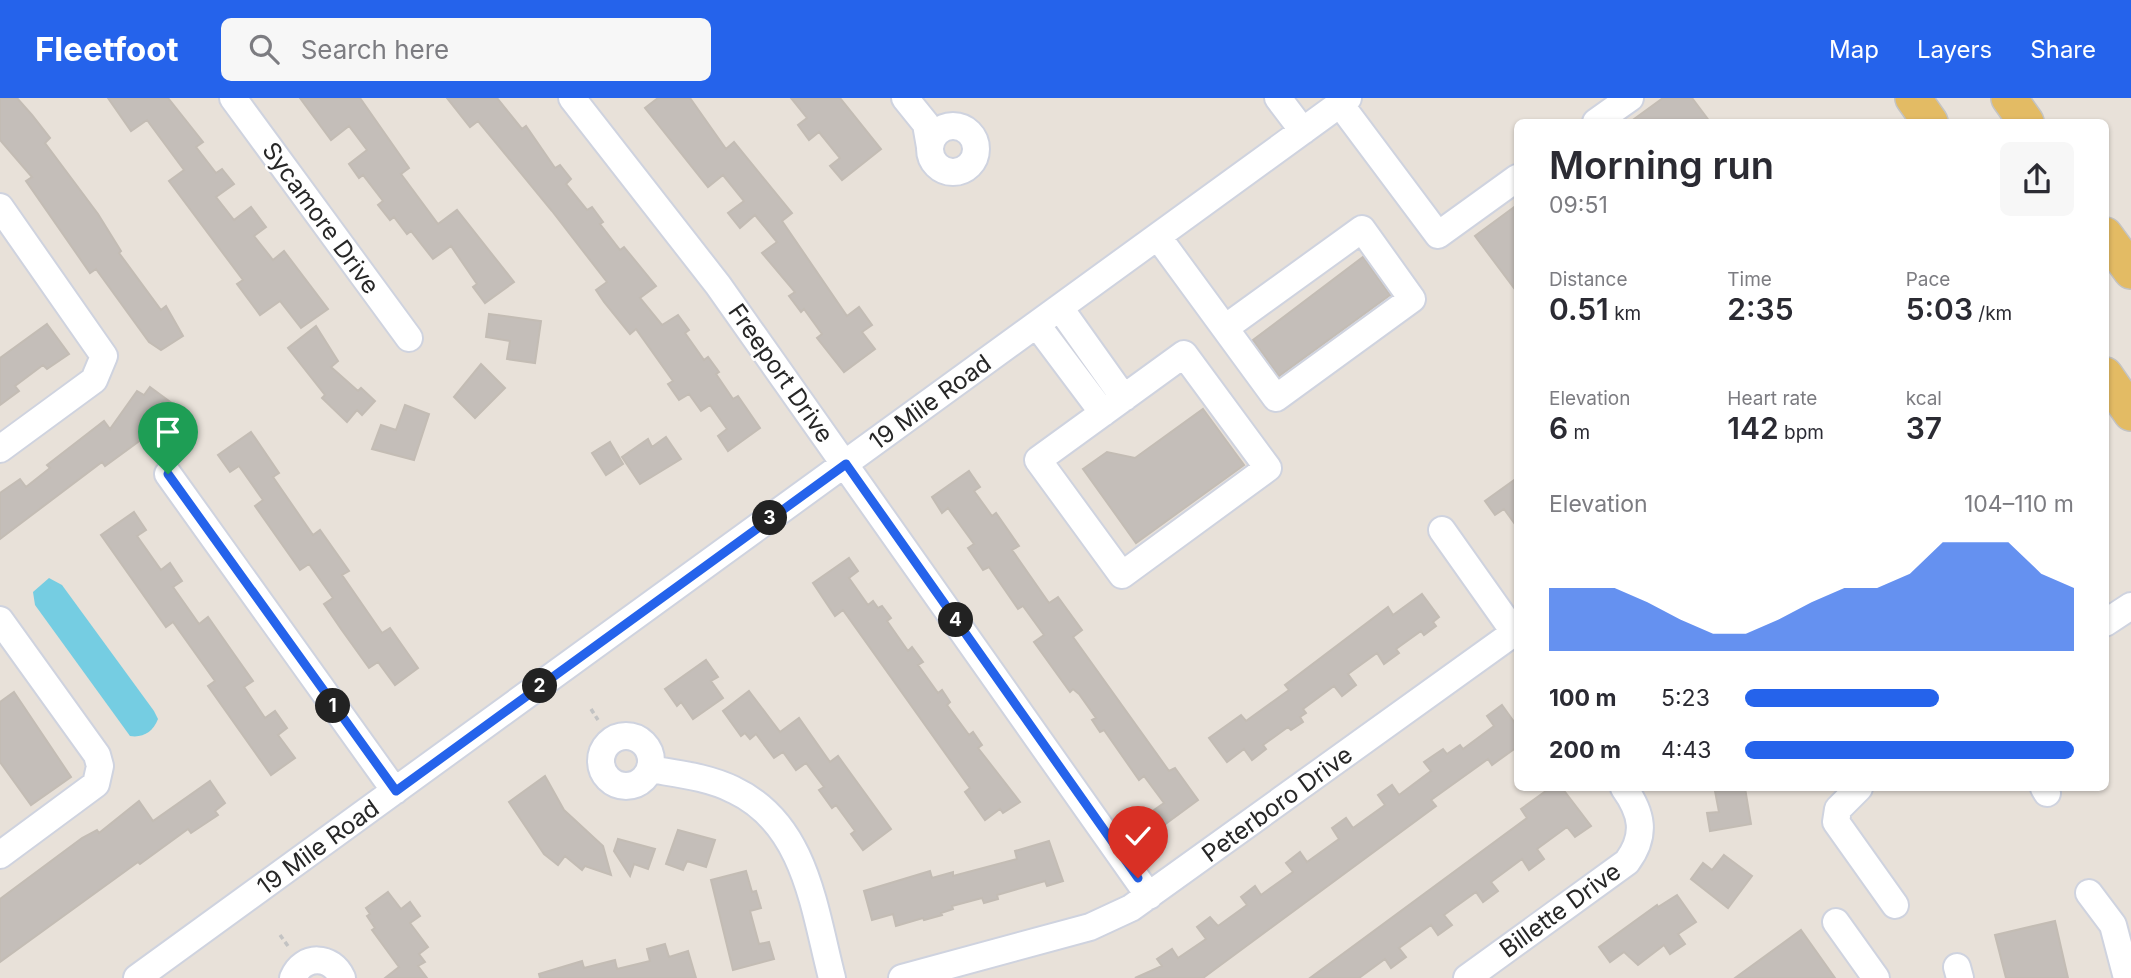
<!DOCTYPE html>
<html lang="en">
<head>
<meta charset="utf-8">
<style>
  body { margin:0; font-family:Inter,sans-serif; background:#f7f7f7; color:#2b2b33; height:100vh; display:flex; flex-direction:column; font-size:26px; white-space:nowrap }
  * { box-sizing:border-box; margin:0 }
  p { font-size:23px; color:#7c7c81 }
  .icon { flex:none; width:38px; height:38px; fill:none; stroke:currentColor; stroke-width:2; stroke-linecap:round; stroke-linejoin:round }
  .map { position:relative; flex:1; overflow:hidden }
  .side { position:absolute; left:1514px; top:21px; width:595px; height:672px; display:flex; flex-direction:column; background:#fff; border-radius:10px; box-shadow:0 2px 5px #0004 }
  .side>* { flex:none }
  .pin { position:absolute; display:grid; place-items:center; width:60px; height:60px; color:#fff; margin:-72px -30px; border-radius:50% 50% 50% 0; rotate:-45deg; box-shadow:0 0 7px #0007 }
  .pin .icon { rotate:45deg }
  .km { position:absolute; width:35px; height:35px; margin:-18px; border-radius:50%; background:#222; color:#fff; font-size:19px; line-height:35px; text-align:center }
  .round { display:grid; place-items:center; flex:none; width:74px; height:74px; border-radius:10px; background:#f7f7f7 }
  .summary { display:flex; align-items:center; justify-content:space-between; height:119px; padding:0 35px }
  h1 { font-size:38px; font-weight:600; line-height:52px }
  .figures { display:grid; grid-template-columns:repeat(3,1fr); gap:10px; height:119px; padding:7px 35px }
  .figures div { display:grid; align-content:center }
  .figures b { font-size:30px; font-weight:600 }
  .figures small { font-size:19px; font-weight:400 }
  .figures p { font-size:19px }
  .chart { height:196px; padding:14px 35px }
  .chart p { display:flex; justify-content:space-between }
  .chart svg { width:100%; height:126px; margin-top:7px; fill:#2563eb; opacity:.7 }
  ul { padding:0 35px; list-style:none; font-size:23px }
  li { display:grid; grid-template-columns:112px 84px 1fr; align-items:center; height:52px }
  li i { height:18px; border-radius:9px; background:#2563eb }
  header { display:flex; align-items:center; gap:42px; box-sizing:border-box; height:98px; padding:0 35px; background:#2563eb; color:#fff }
  header strong { font-size:33px }
  nav { display:flex; gap:38px; margin-inline-start:auto; font-size:24px }
  .search { width:490px; height:63px; background:#f7f7f7; display:flex; align-items:center; gap:18px; box-sizing:border-box; padding:0 24px; border-radius:10px; color:#7c7c81; font-size:26px }
  .map>svg:first-child { display:block }
  .water { fill:#75cde2 }
  .building { fill:#c4beb9; stroke:#c3bcb4; stroke-width:2 }
  .lines { fill:none; stroke-linecap:round; stroke-linejoin:round }
  .minor-casing { stroke:#cfd3df; stroke-width:30 }
  .major-casing { stroke:#c3c3c3; stroke-width:38 }
  .path { stroke:#c3c3c3; stroke-width:3.5; stroke-dasharray:5 3.5; stroke-linecap:butt }
  .minor { stroke:#fff; stroke-width:26 }
  .major { stroke:#e3bb64; stroke-width:35 }
  .route-casing { stroke:#fff; stroke-width:14 }
  .route { stroke:#2563eb; stroke-width:9 }
  .labels { text-anchor:middle; dominant-baseline:central; stroke-width:5; stroke-linejoin:round; paint-order:stroke }
  .street-label { font-size:24px; fill:#272727; stroke:#fff }
</style>
</head>
<body>
<header>
<strong>Fleetfoot</strong>
<div class="search"><svg class="icon" aria-label="search" viewBox="0 0 24 24"><circle cx="10" cy="10" r="6"/><path d="M15 15l6 6"/></svg>Search here</div>
<nav><a>Map</a><a>Layers</a><a>Share</a></nav>
</header>
<div class="map">
<svg width="2131" height="880" viewBox="0 0 2131 880">
  <rect width="100%" height="100%" fill="#e8e1d9"/>
  <path class="water" d="M49,480L62,487L154,613L158,621C153,634 143,640 130,638L35,507L33,494Z"/>
  <path class="building" d="M0,0H17L32,17L50,40L45,45L98,116L121,153L119,155L161,212L166,208L183,238L161,252L149,244L96,171L90,175L26,83L32,79L0,42Z
    M108,0H168L203,44L196,49L216,75L222,71L234,86L216,99L234,122L251,109L266,129L254,138L273,162L284,153L328,211L301,230L280,203L260,217L237,186L243,182L169,83L184,72L147,22L131,33Z
    M300,0H360L409,70L401,76L438,126L457,112L514,184L485,205L473,189L477,186L451,148L433,161L411,133L407,136L394,119L390,122L378,107L383,103L363,77L359,80L349,66L367,52L349,28L331,42Z
    M447,0H497L522,31L526,28L555,70L560,67L571,81L566,86L587,112L592,109L603,124L600,126L620,152L624,149L656,188L640,200L662,227L678,217L689,232L685,235L704,262L708,259L719,274L716,276L733,301L738,298L760,330L728,353L718,338L727,331L710,307L701,313L689,296L679,302L668,286L673,283L636,231L630,236L604,204L596,192L607,184L552,113L478,23L470,29Z
    M658,0H690L726,51L734,44L792,115L782,123L847,218L859,209L872,227L862,234L875,251L844,274L817,240L822,236L804,211L801,214L789,198L795,194L762,155L777,144L755,117L740,130L728,115L744,103L723,77L708,89L645,10Z
    M791,0H840L881,51L842,82L830,68L840,60L819,34L809,42L798,27L807,20Z
    M1663,0H1692L1710,24H1630Z
    M1517,107V194L1475,138Z
    M1363,159L1390,197L1279,278L1253,242Z
    M489,216L541,223L535,265L507,261L510,243L486,239Z
    M47,226L69,256L47,271L43,267L15,288L19,293L0,307V260Z
    M316,228L338,263L331,269L358,293L361,290L375,303L362,317L357,312L347,324L322,300L325,297L288,250Z
    M481,266L505,290L475,320L454,299Z
    M150,289L173,306L153,333L105,368L102,364L0,441V395L20,381L26,389L50,370L47,367L104,323L110,331L137,293L144,297Z
    M405,307L429,316L414,362L372,351L381,327L396,332Z
    M1203,311L1244,367L1136,445L1083,371L1107,354L1135,360Z
    M251,334L279,375L273,379L313,437L320,432L349,473L342,477L382,535L390,530L418,570L395,587L378,564L369,570L341,531L324,506L333,500L309,466L300,472L255,408L263,402L239,368L230,374L218,357Z
    M666,339L681,361L640,386L622,359L648,341L652,349Z
    M610,344L623,366L606,377L592,355Z
    M969,373L980,389L974,393L992,418L996,415L1019,448L1012,452L1049,505L1058,499L1082,532L1073,539L1169,673L1175,670L1198,702L1164,727L1154,712L1164,705L1144,678L1139,682L1104,632L1100,634L1092,622L1096,620L1079,596L1073,591L1070,594L1034,544L1044,537L1023,508L1018,511L989,469L983,472L968,450L974,446L948,410L942,415L932,399Z
    M1517,380V429L1504,411L1495,417L1485,403Z
    M134,414L146,432L137,438L161,472L170,465L182,483L173,489L199,526L208,519L234,556L253,583L244,589L265,620L275,613L287,630L278,637L295,660L271,677L208,588L215,583L173,524L166,529L101,437Z
    M849,460L858,473L849,480L868,507L873,503L878,510L882,508L891,520L887,523L908,553L912,549L923,564L918,567L938,595L942,592L950,604L947,607L969,637L973,634L982,647L978,650L1020,704L1003,715L1000,711L985,722L965,694L970,690L843,512L835,518L813,485Z
    M1422,496L1439,519L1433,524L1436,528L1424,537L1421,533L1396,551L1399,555L1384,566L1377,555L1348,576L1356,587L1342,598L1334,588L1303,611L1306,615L1300,619L1303,624L1291,632L1288,629L1263,647L1266,651L1252,662L1244,651L1227,664L1209,640L1241,617L1246,623L1289,592L1285,587L1388,509L1393,517Z
    M706,562L718,579L711,583L723,600L693,621L681,604L677,608L665,591Z
    M749,593L780,634L799,620L830,664L838,658L891,731L863,752L851,736L855,733L836,707L832,710L819,692L824,689L806,665L796,672L783,654L774,660L756,636L750,641L745,635L741,638L723,613Z
    M14,594L71,679L31,707L0,664V604Z
    M1502,607L1517,628V649L1492,667L1488,661L1431,702L1436,708L1203,880H1135L1162,868L1157,861L1172,851L1178,860L1206,841L1197,829L1210,819L1218,828L1247,807L1241,799L1255,788L1261,797L1293,774L1286,765L1300,754L1307,764L1339,741L1332,730L1346,720L1353,730L1385,707L1378,697L1392,687L1399,697L1431,673L1424,664L1443,651L1447,656L1460,647L1463,651L1494,628L1487,618Z
    M545,678L564,712L603,748L611,777L585,768L582,772L565,758L558,767L544,756L509,704Z
    M210,683L225,705L215,713L218,717L191,735L188,731L140,766L138,764L0,864V801L82,740L97,732L99,735L139,703L153,723Z
    M1550,690H1562L1591,728L1575,739L1567,729L1537,751L1544,761L1529,772L1522,761L1491,784L1498,793L1483,804L1476,794L1444,817L1452,827L1438,837L1431,827L1399,850L1406,859L1391,870L1385,861L1359,880H1310L1527,720L1521,711Z
    M1733,690H1745L1751,726L1710,733L1707,715L1719,714L1715,693Z
    M678,732L715,742L706,769L687,763L683,772L666,766Z
    M618,741L655,751L648,771L634,766L630,778L614,753Z
    M1049,743L1063,783L1047,788L1045,783L997,797L998,801L984,805L982,800L952,808L953,811L941,815L942,817L924,822L923,820L896,828L893,816L872,822L864,793L930,773L932,780L953,774V778L1017,761L1015,753Z
    M1724,757L1752,778L1728,810L1691,781L1703,765L1712,772Z
    M746,773L752,794L756,793L761,810L750,813L759,846L769,844L774,861L733,872L711,782Z
    M388,794L401,811L410,804L420,818L410,825L428,849L419,856L425,864L418,868L427,880H385L399,869L372,832L375,830L367,818L370,816L366,810Z
    M1677,797L1696,824L1678,836L1685,846L1670,856L1664,847L1638,867L1624,854L1610,864L1599,849L1657,807L1658,809Z
    M2055,823L2068,880H2006L1995,837Z
    M1801,832L1835,880H1735Z
    M665,846L669,859L688,853L696,880H540L539,876L582,863L584,870L615,862L617,871L650,863L647,851Z"/>
  <g class="lines">
    <g class="minor-casing">
      <path id="minor" d="M233,0L409,240
        M572,0L718,187L1149,798
        M905,0L926,26L930,49
        M1278,0L1303,33
        M1340,6L1438,137L1517,80
        M1596,24L1630,0
        M930 51a23 23 0 1 1 46 0a23 23 0 1 1-46 0Z
        M0,109L104,258L94,282L0,351
        M1158,139L1276,300L1412,201L1362,131L1225,230
        M1060,210L1124,300
        M1037,227L1103,315
        M1184,256L1268,370L1122,477L1038,362Z
        M168,376L395,693
        M1442,432L1517,538
        M0,522L97,657L100,668L96,686L0,757
        M2105,525L2131,508
        M601 663a25 25 0 1 1 50 0a25 25 0 1 1-50 0Z
        M650,671C678,676 708,679 734,692C806,726 814,811 832,880
        M1859,690L1838,711L1836,724L1895,807
        M2044,690L2047,695
        M2089,795L2113,827L2127,880
        M1836,824L1876,880
        M1957,869L1960,880
        M137,880L1348,0
        M293,880C303,856 332,857 342,880
        M902,880L1090,829L1131,810L1515,534
        M1467,880L1627,764C1647,737 1642,715 1624,690"/>
    </g>
    <g class="major-casing">
      <path id="major" d="M1913,0L1930,24
        M2009,0L2026,24
        M2105,137L2131,173
        M2105,277L2131,315"/>
    </g>
    <path class="path" d="M591,611L598,622
      M280,837L288,848"/>
    <use href="#minor" class="minor"/>
    <use href="#major" class="major"/>
  </g>
  <g class="lines">
    <g class="route-casing">
      <path id="route" d="M168,376L396,693L846,366L1138,780"/>
    </g>
    <use href="#route" class="route"/>
  </g>
  <g class="labels">
    <g class="street-label">
      <text transform="translate(321 120) rotate(54)">Sycamore Drive</text>
      <text transform="translate(781 275) rotate(55)">Freeport Drive</text>
      <text transform="translate(930 304) rotate(-36)">19 Mile Road</text>
      <text transform="translate(1277 706) rotate(-36)">Peterboro Drive</text>
      <text transform="translate(318 749) rotate(-36)">19 Mile Road</text>
      <text transform="translate(1560 812) rotate(-36)">Billette Drive</text>
    </g>
  </g>
</svg>
<div class="pin" style="left:168px;top:376px;background:#1e9e55"><svg class="icon" aria-label="arrive" viewBox="0 0 24 24"><path d="M6 21V4h12l-3 4 3 4H6"/></svg></div>
<div class="pin" style="left:1138px;top:780px;background:#d93025"><svg class="icon" aria-label="check" viewBox="0 0 24 24"><path d="M5 12l5 5 9-10"/></svg></div>
<b class="km" style="left:333px;top:608px">1</b>
<b class="km" style="left:540px;top:588px">2</b>
<b class="km" style="left:770px;top:420px">3</b>
<b class="km" style="left:956px;top:522px">4</b>
<section class="side">
<div class="summary"><div><h1>Morning run</h1><p>09:51</p></div><a class="round"><svg class="icon" aria-label="share" viewBox="0 0 24 24"><path d="M12 15V3M7 8l5-5 5 5M5 13v7h14v-7"/></svg></a></div>
<div class="figures">
<div><p>Distance</p><b>0.51<small> km</small></b></div>
<div><p>Time</p><b>2:35</b></div>
<div><p>Pace</p><b>5:03<small> /km</small></b></div>
</div>
<div class="figures">
<div><p>Elevation</p><b>6<small> m</small></b></div>
<div><p>Heart rate</p><b>142<small> bpm</small></b></div>
<div><p>kcal</p><b>37</b></div>
</div>
<div class="chart"><p><span>Elevation</span>104–110 m</p>
<svg viewBox="0 0 160 44" preserveAspectRatio="none"><path d="M0 44V22L10 22L20 22L30 27L40 33L50 38L60 38L70 33L80 27L90 22L100 22L110 17L120 6L130 6L140 6L150 17L160 22V44z"/></svg>
</div>
<ul>
<li><b>100 m</b>5:23<i style="width:59%"></i></li>
<li><b>200 m</b>4:43<i style="width:100%"></i></li>
</ul>
</section>
</div>
</body>
</html>
